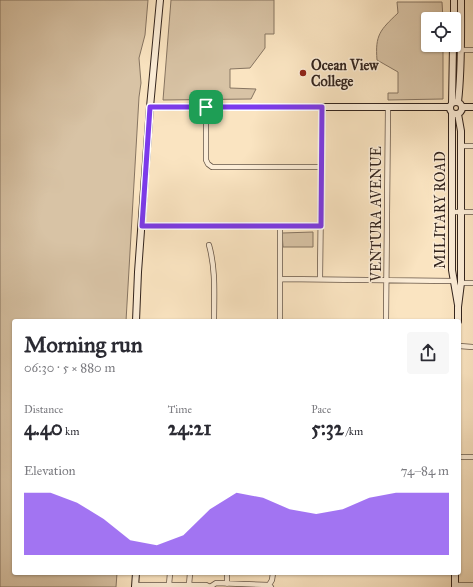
<!DOCTYPE html>
<html lang="en">
<head>
<meta charset="utf-8">
<style>
  body { margin:0; font-family:"IM FELL Great Primer",serif; background:#f7f7f7; color:#2b2b33; height:100vh; display:flex; flex-direction:column; font-size:15px; white-space:nowrap }
  * { box-sizing:border-box; margin:0 }
  p { font-size:13px; color:#7c7c81 }
  .icon { flex:none; width:22px; height:22px; fill:none; stroke:currentColor; stroke-width:2; stroke-linecap:round; stroke-linejoin:round }
  .map { position:relative; flex:1; overflow:hidden }
  .details { position:absolute; left:12px; top:319px; width:449px; height:256px; display:flex; flex-direction:column; background:#fff; border-radius:4px; box-shadow:0 1px 3px #0004 }
  .details>* { flex:none }
  .buttons { position:absolute; left:421px; top:12px; display:grid; gap:8px }
  .buttons a { display:grid; place-items:center; width:40px; height:40px; border-radius:4px; background:#fff; box-shadow:0 1px 3px #0004; font-size:20px }
  .pin { position:absolute; display:grid; place-items:center; width:34px; height:34px; color:#fff; margin:-17px; border-radius:8px; box-shadow:0 2px 6px #0006 }
  .round { display:grid; place-items:center; flex:none; width:42px; height:42px; border-radius:4px; background:#f7f7f7 }
  .headline { display:flex; align-items:center; justify-content:space-between; height:68px; padding:0 12px }
  h1 { font-size:22px; font-weight:700; line-height:30px }
  .stats { display:grid; grid-template-columns:repeat(3,1fr); gap:6px; height:68px; padding:4px 12px }
  .stats div { display:grid; align-content:center }
  .stats b { font-size:20px; font-weight:700 }
  .stats small { font-size:11px; font-weight:400 }
  .stats p { font-size:11px }
  .chart { height:112px; padding:8px 12px }
  .chart p { display:flex; justify-content:space-between }
  .chart svg { width:100%; height:72px; margin-top:4px; fill:#7c3aed; opacity:.7 }
  .map>svg:first-child { display:block }
  .green { fill:#d8c3a5; stroke:#867461 }
  .lines { fill:none; stroke-linecap:round; stroke-linejoin:round }
  .street-casing { stroke:#655446; stroke-width:6 }
  .secondary-casing { stroke:#33241d; stroke-width:8 }
  .street { stroke:#fcedd7; stroke-width:4.5 }
  .secondary { stroke:#fcedd7; stroke-width:6 }
  .route-casing { stroke:#fff; stroke-width:8 }
  .route { stroke:#7c3aed; stroke-width:5 }
  .poi-dot { fill:#8f2418; stroke:#fcedd7; stroke-width:1.5 }
  .labels { text-anchor:middle; dominant-baseline:central; stroke-width:3; stroke-linejoin:round; paint-order:stroke }
  .poi-label { font-size:14px; font-weight:bold; fill:#33241d; stroke:#fcedd7; text-anchor:start }
  .street-label { font-size:14px; fill:#33241d; stroke:#fcedd7 }
</style>
</head>
<body>
<div class="map">
<svg width="473" height="587" viewBox="0 0 473 587">
  <rect width="100%" height="100%" fill="#fae4c1"/>
  <filter id="stains"><feTurbulence type="fractalNoise" baseFrequency=".005" numOctaves="4"/><feColorMatrix values="0 0 0 0 .2 0 0 0 0 .09 0 0 0 0 .02 0 0 0 .5 -.17"/></filter>
  <radialGradient id="worn" r=".72"><stop offset=".6" stop-color="#630" stop-opacity="0"/><stop offset="1" stop-color="#630" stop-opacity=".3"/></radialGradient>
  <path class="green" d="M0,0H148L145,35L139,58L141,83L139,97L126,321H14V573H117L116,587H0Z
    M171,0H274V34H265V48L250,68L230,69V88L256,89L251,99L163,100Z
    M397,2H442L443,19H428V45H443V99L388,100V93H398V72L377,60C375,35 380,30 398,13Z
    M313,232V247H283L282,233Z"/>
  <g class="lines">
    <g class="street-casing">
      <path id="street" d="M461,50H473
        M206,107V160L208,164L212,167H321
        M461,146H473
        M452,212H473
        M142,226H321
        M209,245C216,270 214,295 214,321
        M280,279L454,281
        M320,279L322,107
        M461,283H473
        M280,321V226
        M386,321L388,107
        M459,346L473,347
        M459,457H473
        M227,584V573
        M135,585H206L210,587
        M169,585L170,573
        M189,585L190,573
        M269,585L272,580L273,573
        M455,585H473
        M210,587L216,583L269,585L271,587"/>
    </g>
    <g class="secondary-casing">
      <path id="secondary" d="M454,19V0
        M450 108a6 6 0 1 1 12 0a6 6 0 1 1-12 0Z
        M458,102C462,68 461,34 461,0
        M452,103L453,45
        M150,107H449
        M462,107H473
        M452,113V270L458,305
        M458,114L461,131V283L458,307V321
        M136,321L138,272L150,107L160,0
        M135,587L136,573
        M455,587V573"/>
    </g>
    <use href="#street" class="street"/>
    <use href="#secondary" class="secondary"/>
  </g>
  <g class="lines">
    <g class="route-casing">
      <path id="route" d="M150,107H322L321,226H142Z"/>
    </g>
    <use href="#route" class="route"/>
  </g>
  <circle class="poi-dot" cx="303" cy="73" r="4"/>
  <g class="labels">
    <g class="poi-label">
      <text x="311" y="65">Ocean View<tspan x="311" dy="16">College</tspan></text>
    </g>
    <g class="street-label">
      <text transform="translate(440 210) rotate(-90)">MILITARY ROAD</text>
      <text transform="translate(376 214) rotate(-90)">VENTURA AVENUE</text>
    </g>
  </g>
  <rect width="100%" height="100%" filter="url(#stains)"/>
  <rect width="100%" height="100%" fill="url(#worn)"/>
</svg>
<div class="buttons">
<a><svg class="icon" aria-label="locate" viewBox="0 0 24 24"><circle cx="12" cy="12" r="6"/><path d="M12 2v4M12 18v4M2 12h4M18 12h4"/></svg></a>
</div>
<div class="pin" style="left:206px;top:107px;background:#1e9e55"><svg class="icon" aria-label="arrive" viewBox="0 0 24 24"><path d="M6 21V4h12l-3 4 3 4H6"/></svg></div>
<section class="details">
<div class="headline"><div><h1>Morning run</h1><p>06:30 · 5 × 880 m</p></div><a class="round"><svg class="icon" aria-label="share" viewBox="0 0 24 24"><path d="M12 15V3M7 8l5-5 5 5M5 13v7h14v-7"/></svg></a></div>
<div class="stats">
<div><p>Distance</p><b>4.40<small> km</small></b></div>
<div><p>Time</p><b>24:21</b></div>
<div><p>Pace</p><b>5:32<small> /km</small></b></div>
</div>
<div class="chart"><p><span>Elevation</span>74–84 m</p>
<svg viewBox="0 0 160 44" preserveAspectRatio="none"><path d="M0 44V6L10 6L20 12L30 22L40 35L50 38L60 32L70 16L80 6L90 9L100 16L110 19L120 16L130 9L140 6L150 6L160 6V44z"/></svg>
</div>
</section>
</div>
</body>
</html>
